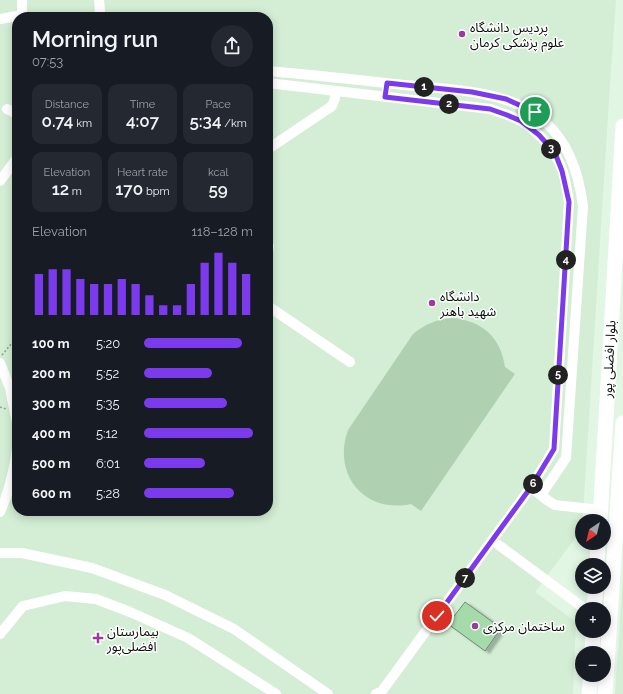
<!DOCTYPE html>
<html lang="en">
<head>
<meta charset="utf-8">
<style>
  body { margin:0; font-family:Raleway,"Noto Sans Arabic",sans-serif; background:#242831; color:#f1f3f6; height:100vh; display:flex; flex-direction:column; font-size:15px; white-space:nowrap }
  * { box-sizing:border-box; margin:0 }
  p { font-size:13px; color:#9ea1a6 }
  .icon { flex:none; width:22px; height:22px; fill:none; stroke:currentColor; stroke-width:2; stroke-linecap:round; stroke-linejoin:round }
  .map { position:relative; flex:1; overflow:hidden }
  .sheet { position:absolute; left:12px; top:12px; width:261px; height:504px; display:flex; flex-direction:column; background:#171b24; border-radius:16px; box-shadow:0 2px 10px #0003 }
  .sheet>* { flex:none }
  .needle { width:26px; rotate:215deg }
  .tools { position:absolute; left:575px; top:514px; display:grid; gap:8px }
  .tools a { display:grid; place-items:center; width:36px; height:36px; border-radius:50%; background:#171b24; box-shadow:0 2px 10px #0003; font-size:20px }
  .pin { position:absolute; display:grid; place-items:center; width:34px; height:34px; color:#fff; margin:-17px; border:2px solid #fff; border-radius:50%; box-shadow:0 1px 4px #0007 }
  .km { position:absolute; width:20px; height:20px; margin:-10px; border-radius:50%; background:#222; color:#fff; font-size:11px; line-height:20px; text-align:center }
  .round { display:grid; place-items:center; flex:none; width:42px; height:42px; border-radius:21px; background:#242831 }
  .head { display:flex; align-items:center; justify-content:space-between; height:68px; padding:0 20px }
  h1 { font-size:22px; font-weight:600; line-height:30px }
  .figures { display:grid; grid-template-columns:repeat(3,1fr); gap:6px; height:68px; padding:4px 20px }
  .figures div { display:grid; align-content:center; border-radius:10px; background:#242831; text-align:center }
  .figures b { font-size:17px; font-weight:600 }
  .figures small { font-size:11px; font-weight:400 }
  .figures p { font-size:11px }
  .chart { height:112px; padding:8px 20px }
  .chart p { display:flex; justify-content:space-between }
  .chart svg { width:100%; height:72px; margin-top:4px; stroke:#7c3aed; stroke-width:6 }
  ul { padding:0 20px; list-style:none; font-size:13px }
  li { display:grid; grid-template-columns:64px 48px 1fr; align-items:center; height:30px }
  li i { height:10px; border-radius:5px; background:#7c3aed }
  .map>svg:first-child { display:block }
  .built { fill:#d3eed5; fill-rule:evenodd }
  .green { fill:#afd1b2 }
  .building { fill:#a5daab; stroke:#758877; filter:url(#shadow) }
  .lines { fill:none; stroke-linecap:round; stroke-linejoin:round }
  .path { stroke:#8e9e90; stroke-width:1.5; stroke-dasharray:2 2; stroke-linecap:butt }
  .minor { stroke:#fff; stroke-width:10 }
  .highway { stroke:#fff; stroke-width:15 }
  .route-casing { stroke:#fff; stroke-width:8 }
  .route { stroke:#7c3aed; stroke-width:5 }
  .poi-dot { fill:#9e399e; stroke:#fff; stroke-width:1.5 }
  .labels { text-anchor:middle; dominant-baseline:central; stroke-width:3; stroke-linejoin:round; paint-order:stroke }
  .poi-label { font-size:13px; fill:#070e08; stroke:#fff; text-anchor:start }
  .street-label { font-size:13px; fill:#070e08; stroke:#fff }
</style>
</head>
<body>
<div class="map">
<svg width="623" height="694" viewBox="0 0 623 694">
  <defs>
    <filter id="shadow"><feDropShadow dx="4.5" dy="2.5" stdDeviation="1" flood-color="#0004"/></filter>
  </defs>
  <rect width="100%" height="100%" fill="#e1f6e3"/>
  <path class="built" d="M0,0H616L609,99L582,529L535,592L576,622L573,694H0ZM17,17H268V511H17Z
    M623,577V694H615Z"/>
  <path class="green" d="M453,318C483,321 501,338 505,367L515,374L421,511L411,504C364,514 332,474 348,430L413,334C425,324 437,319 453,318Z"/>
  <path class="building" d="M465,602L501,628L485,651L448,624Z"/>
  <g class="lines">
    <path class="path" d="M2,355L17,337
      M0,407L6,409"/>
    <path class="minor" d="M22,0V17
      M98,17L100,11L99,0
      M0,19L22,15
      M268,71C313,75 359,80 404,85C448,89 495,90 534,112C538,114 542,118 545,122C569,143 579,174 583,206L566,458L541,495
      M268,83L490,109C501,113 512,115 522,122C540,133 556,151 563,172C566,181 567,192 569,202L554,449L531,487
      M7,109L17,114
      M268,149L332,106L335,98V91
      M0,181L17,158
      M268,243L269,246L268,252
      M268,306L350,362
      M0,363L10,388L17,423
      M0,512C9,492 14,471 17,449
      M492,540L585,609
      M0,553H22L92,568L165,595L234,629L328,694
      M0,634L23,606L65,596L96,599L130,612L188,638L276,694
      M376,694L382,691L531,487L547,500L555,505L600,510"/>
    <path class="highway" d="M600,521L623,126
      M597,565L598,543
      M594,609L596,587
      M592,653L593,631
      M589,694L591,675
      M605,694L623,423"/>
  </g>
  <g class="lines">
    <g class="route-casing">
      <path id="route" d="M437,616L531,487L554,449L569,202L562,171L555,153L539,135L521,121L507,115L490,109L385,97L387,83L472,92L506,99L535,112"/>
    </g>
    <use href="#route" class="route"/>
  </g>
  <g class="poi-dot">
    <circle cx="462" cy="34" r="4"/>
    <circle cx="432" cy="303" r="4"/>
    <circle cx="475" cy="626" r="4"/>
    <path d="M96 632h4v4h4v4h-4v4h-4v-4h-4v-4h4z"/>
  </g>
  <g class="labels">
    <g class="poi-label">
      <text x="470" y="27">پردیس دانشگاه<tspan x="470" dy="15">علوم پزشکی کرمان</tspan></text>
      <text x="440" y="296">دانشگاه<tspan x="440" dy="15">شهید باهنر</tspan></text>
      <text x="483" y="626">ساختمان مرکزی</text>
      <text x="107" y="631">بیمارستان<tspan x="107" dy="15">افضلی‌پور</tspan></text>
    </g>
    <g class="street-label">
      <text transform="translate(609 359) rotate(-87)">بلوار افضلی پور</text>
    </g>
  </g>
</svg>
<div class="tools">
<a><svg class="needle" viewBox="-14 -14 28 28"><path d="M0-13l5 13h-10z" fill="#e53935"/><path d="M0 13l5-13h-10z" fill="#9ea1a6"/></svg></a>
<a><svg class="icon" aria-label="layers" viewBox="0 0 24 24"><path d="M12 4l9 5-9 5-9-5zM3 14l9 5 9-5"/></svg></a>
<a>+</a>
<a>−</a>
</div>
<div class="pin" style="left:535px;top:112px;background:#1e9e55"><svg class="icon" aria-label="arrive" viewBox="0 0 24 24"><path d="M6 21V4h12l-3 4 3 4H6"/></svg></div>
<div class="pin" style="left:437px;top:616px;background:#d93025"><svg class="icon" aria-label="check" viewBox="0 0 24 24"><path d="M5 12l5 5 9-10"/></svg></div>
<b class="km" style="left:424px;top:87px">1</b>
<b class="km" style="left:449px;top:104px">2</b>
<b class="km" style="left:551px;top:149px">3</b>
<b class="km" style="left:566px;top:260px">4</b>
<b class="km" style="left:558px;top:375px">5</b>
<b class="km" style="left:533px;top:484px">6</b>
<b class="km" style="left:465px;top:578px">7</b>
<section class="sheet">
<div class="head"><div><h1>Morning run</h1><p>07:53</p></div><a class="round"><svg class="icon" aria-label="share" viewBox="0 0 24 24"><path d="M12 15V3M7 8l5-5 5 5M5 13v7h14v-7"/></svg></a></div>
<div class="figures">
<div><p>Distance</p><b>0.74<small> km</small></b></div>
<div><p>Time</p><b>4:07</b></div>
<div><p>Pace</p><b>5:34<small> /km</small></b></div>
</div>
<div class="figures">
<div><p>Elevation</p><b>12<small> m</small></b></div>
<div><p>Heart rate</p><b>170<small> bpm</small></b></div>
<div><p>kcal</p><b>59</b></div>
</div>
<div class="chart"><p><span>Elevation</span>118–128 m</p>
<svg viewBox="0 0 160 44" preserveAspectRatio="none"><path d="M5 44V19M15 44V16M25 44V16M35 44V22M45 44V25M55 44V25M65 44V22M75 44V25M85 44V32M95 44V38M105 44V38M115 44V25M125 44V12M135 44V6M145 44V12M155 44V19"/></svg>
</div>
<ul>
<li><b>100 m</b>5:20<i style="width:90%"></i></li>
<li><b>200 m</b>5:52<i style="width:62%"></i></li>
<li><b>300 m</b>5:35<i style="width:76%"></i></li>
<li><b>400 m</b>5:12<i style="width:100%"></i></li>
<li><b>500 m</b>6:01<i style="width:56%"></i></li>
<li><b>600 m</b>5:28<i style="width:83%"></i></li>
</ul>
</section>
</div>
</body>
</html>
